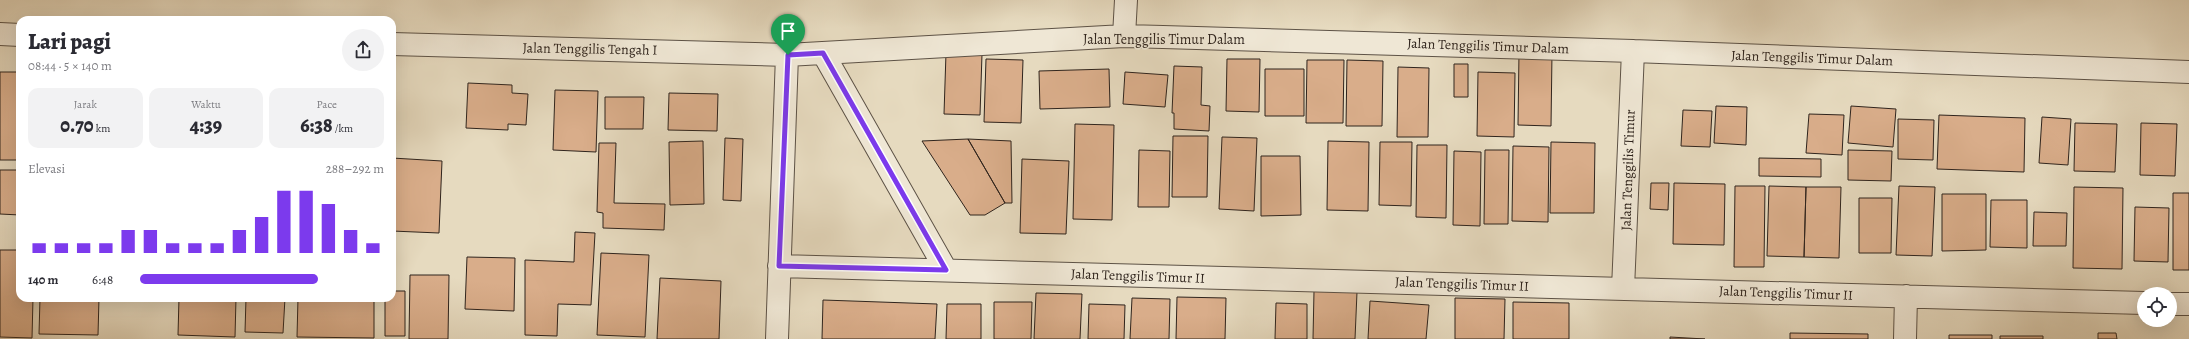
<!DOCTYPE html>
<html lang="id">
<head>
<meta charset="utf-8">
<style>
  body { margin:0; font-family:Alegreya,serif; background:#f2f2f3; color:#2b2b33; height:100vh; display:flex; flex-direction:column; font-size:15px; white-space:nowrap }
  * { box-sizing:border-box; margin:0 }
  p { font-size:13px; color:#7c7c81 }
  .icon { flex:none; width:22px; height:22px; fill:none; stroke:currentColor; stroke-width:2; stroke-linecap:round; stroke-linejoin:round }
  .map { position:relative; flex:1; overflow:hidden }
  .details { position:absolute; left:16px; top:16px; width:380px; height:286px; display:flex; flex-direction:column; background:#fff; border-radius:12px; box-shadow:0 4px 16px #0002 }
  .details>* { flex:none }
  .fabs { position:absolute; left:2137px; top:287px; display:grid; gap:8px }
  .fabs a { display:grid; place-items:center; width:40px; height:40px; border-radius:50%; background:#fff; box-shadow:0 4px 16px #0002; font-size:20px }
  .pin { position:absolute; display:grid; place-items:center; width:34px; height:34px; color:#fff; margin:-41px -17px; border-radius:50% 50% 50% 0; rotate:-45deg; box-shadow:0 0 4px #0007 }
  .pin .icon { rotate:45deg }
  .round { display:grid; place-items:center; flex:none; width:42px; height:42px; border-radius:21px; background:#f2f2f3 }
  .headline { display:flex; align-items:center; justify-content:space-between; height:68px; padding:0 12px }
  h1 { font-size:22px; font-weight:800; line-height:30px }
  .stats { display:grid; grid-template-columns:repeat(3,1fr); gap:6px; height:68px; padding:4px 12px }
  .stats div { display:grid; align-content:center; border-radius:10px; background:#f2f2f3; text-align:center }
  .stats b { font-size:20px; font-weight:800 }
  .stats small { font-size:11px; font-weight:400 }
  .stats p { font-size:11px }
  .chart { height:112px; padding:8px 12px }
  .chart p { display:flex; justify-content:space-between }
  .chart svg { width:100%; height:72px; margin-top:4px; stroke:#7c3aed; stroke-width:6 }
  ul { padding:0 12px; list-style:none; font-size:13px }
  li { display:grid; grid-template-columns:64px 48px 1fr; align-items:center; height:30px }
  li i { height:10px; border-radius:5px; background:#7c3aed }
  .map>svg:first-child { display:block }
  .building { fill:#d9ad8a; stroke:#2f241d }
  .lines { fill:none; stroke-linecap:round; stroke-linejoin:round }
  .minor-casing { stroke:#5d5246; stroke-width:24 }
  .minor { stroke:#efe7d5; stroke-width:22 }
  .route-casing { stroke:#fff; stroke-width:8 }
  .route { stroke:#7c3aed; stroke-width:5 }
  .labels { text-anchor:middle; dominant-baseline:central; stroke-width:3.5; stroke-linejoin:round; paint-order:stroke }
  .street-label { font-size:14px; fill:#2f241d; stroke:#efe7d5 }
</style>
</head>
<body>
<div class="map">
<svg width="2189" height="339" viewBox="0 0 2189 339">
  <rect width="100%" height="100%" fill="#e6dabf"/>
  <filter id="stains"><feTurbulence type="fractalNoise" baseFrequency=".005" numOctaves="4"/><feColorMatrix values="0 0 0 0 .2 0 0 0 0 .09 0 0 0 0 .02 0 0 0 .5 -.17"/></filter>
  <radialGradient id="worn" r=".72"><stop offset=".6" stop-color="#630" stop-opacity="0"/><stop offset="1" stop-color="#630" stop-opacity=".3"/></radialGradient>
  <path class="building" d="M1519,52L1552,53L1551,126L1518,125Z
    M946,53L982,54L980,115L944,114Z
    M986,59L1023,60L1021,123L984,122Z
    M1227,59H1260L1259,112L1226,111Z
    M1307,60H1344L1343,123H1306Z
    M1347,60L1383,61L1382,126H1346Z
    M1454,64H1468V97H1454Z
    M1174,66L1202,67L1201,105L1210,106L1209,131L1174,129V113H1172Z
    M1398,67L1429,68L1428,137H1397Z
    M1109,69L1110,107L1040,109L1039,71Z
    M1265,69H1304V116H1265Z
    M0,72H20V160H0Z
    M1125,72L1168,75L1165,107L1123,104Z
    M1478,72L1515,73L1514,137L1477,136Z
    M468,83L512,85V93L528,94L526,125L508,124V130L466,128Z
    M555,90L598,91L596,152L553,150Z
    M669,93L718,94L717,131L668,130Z
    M605,97H644L643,129H605Z
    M1716,106L1747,107L1746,145L1714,143Z
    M1851,106L1896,109L1893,147L1848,143Z
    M1683,110L1712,111L1710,147L1681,146Z
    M1809,114L1844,115L1842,155L1806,153Z
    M1939,115L2025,118L2024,172L1937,169Z
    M2042,117L2071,119L2068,165L2039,163Z
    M1898,119L1934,120L1933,160L1898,159Z
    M2075,123L2117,124L2115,172L2074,171Z
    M2141,123L2177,124L2175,176L2140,175Z
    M1075,124L1114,125L1112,220L1073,219Z
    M1173,136H1208L1207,197H1172Z
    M1222,137L1257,138L1254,211L1219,209Z
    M725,138L743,139L741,201L723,200Z
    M968,139L1011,141L1012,203H1005Z
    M968,139L1005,203L985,215H970L922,141Z
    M703,141L704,204L670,205L669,142Z
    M1328,141L1369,142L1368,211L1327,210Z
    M1380,142H1412L1411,206L1379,205Z
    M1551,142L1595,143L1594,213H1550Z
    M599,143H616L614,203L665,204L664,230L603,228V213L597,212Z
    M1417,145H1447L1446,218L1416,217Z
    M1513,146L1549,147L1548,222L1512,221Z
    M1139,150L1170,151L1169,207H1138Z
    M1485,150H1509L1508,224H1484Z
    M1848,150L1892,151L1891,181L1848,180Z
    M1454,151L1481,152L1480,226L1453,225Z
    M1261,156H1300L1301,215L1261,216Z
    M392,158L442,161L439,233L392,231Z
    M1759,158L1821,159V177L1759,176Z
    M1022,159L1069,161L1066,234L1020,233Z
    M0,170H20V215L0,214Z
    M1651,183H1669L1668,210L1650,209Z
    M1674,183L1725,184L1724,245L1673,244Z
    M1735,186H1765L1764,267H1734Z
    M1769,186L1806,187L1804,257L1767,256Z
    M1899,186L1935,187L1932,256L1896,255Z
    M1806,187H1841L1839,258L1804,257Z
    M2074,187L2123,188L2122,269L2073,268Z
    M2173,193H2189V270H2173Z
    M1942,194H1986V250L1942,251Z
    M1859,198H1892L1891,253H1859Z
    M1991,200H2027V248L1990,247Z
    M2135,207L2169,208L2168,262L2134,261Z
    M2034,212L2067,213L2066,246H2033Z
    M575,232L595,233L591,305L558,304L557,336L525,335V260L574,262Z
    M0,250H20V298H33L32,338L0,337Z
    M601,253L649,255L645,337L597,335Z
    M467,257L515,258L514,311L465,309Z
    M410,275H449L448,339H409Z
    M660,278L721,281L719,339H657Z
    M392,291H405V336H385V298H392Z
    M1314,291L1357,292L1355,339H1313Z
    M1036,293L1082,294L1080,339H1034Z
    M1177,297L1226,298L1225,339H1176Z
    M40,298H99L98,335L39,334Z
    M179,298H236L235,337L178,335Z
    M246,298H285L283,333L245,332Z
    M298,298H374V338L297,337Z
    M1132,298L1170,299L1169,339H1130Z
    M1455,298L1505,299L1504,339H1455Z
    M823,300L937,304L935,339H822Z
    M1370,301L1429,305L1426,339H1368Z
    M994,302H1032L1031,339H994Z
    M1513,302L1569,303V339H1513Z
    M1276,303L1307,304V339H1275Z
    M947,304H981V339H946Z
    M1089,304L1125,305L1124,339H1088Z
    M1790,333L1868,334V339H1790Z
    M2098,333H2116L2117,339H2098Z
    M1949,335H1992V339H1949Z
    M2000,336H2043V339H2000Z
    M1670,337L1705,339H1670Z"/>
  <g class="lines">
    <g class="minor-casing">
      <path id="minor" d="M0,34L20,35
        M1124,36L1126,0
        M392,44L787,55L1124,36L1163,37L1633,51L2189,72
        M823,53L946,270
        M779,266L2144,303
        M1623,289L1633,51
        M2170,304H2189
        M777,339L787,55
        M1905,339L1906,296"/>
    </g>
    <use href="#minor" class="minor"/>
  </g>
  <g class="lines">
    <g class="route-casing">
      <path id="route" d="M823,53L946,270L779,266L788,55Z"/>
    </g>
    <use href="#route" class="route"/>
  </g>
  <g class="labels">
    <g class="street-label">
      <text x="1164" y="39">Jalan Tenggilis Timur Dalam</text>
      <text transform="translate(1488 46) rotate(2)">Jalan Tenggilis Timur Dalam</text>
      <text transform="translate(590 49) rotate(1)">Jalan Tenggilis Tengah I</text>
      <text transform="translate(1812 58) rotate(2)">Jalan Tenggilis Timur Dalam</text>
      <text transform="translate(1628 170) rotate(-88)">Jalan Tenggilis Timur</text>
      <text transform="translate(1138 276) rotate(2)">Jalan Tenggilis Timur II</text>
      <text transform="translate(1462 284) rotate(2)">Jalan Tenggilis Timur II</text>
      <text transform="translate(1786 293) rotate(2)">Jalan Tenggilis Timur II</text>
    </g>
  </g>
  <rect width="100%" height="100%" filter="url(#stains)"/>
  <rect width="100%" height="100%" fill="url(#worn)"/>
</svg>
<div class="fabs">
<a><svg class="icon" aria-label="locate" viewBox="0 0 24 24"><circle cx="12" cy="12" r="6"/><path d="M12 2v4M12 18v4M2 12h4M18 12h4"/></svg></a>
</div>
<div class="pin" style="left:788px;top:55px;background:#1e9e55"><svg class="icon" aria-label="arrive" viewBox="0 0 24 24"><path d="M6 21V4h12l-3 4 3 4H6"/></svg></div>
<section class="details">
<div class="headline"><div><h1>Lari pagi</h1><p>08:44 · 5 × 140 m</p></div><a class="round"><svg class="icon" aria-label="share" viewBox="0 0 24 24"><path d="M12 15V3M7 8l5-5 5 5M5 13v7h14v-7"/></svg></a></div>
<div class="stats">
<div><p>Jarak</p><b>0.70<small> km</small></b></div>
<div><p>Waktu</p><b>4:39</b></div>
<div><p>Pace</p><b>6:38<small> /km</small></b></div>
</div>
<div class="chart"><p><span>Elevasi</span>288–292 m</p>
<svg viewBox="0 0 160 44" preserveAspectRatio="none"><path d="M5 44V38M15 44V38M25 44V38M35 44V38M45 44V30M55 44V30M65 44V38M75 44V38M85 44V38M95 44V30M105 44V22M115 44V6M125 44V6M135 44V14M145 44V30M155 44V38"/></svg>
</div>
<ul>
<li><b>140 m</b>6:48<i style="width:73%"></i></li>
</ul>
</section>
</div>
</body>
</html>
